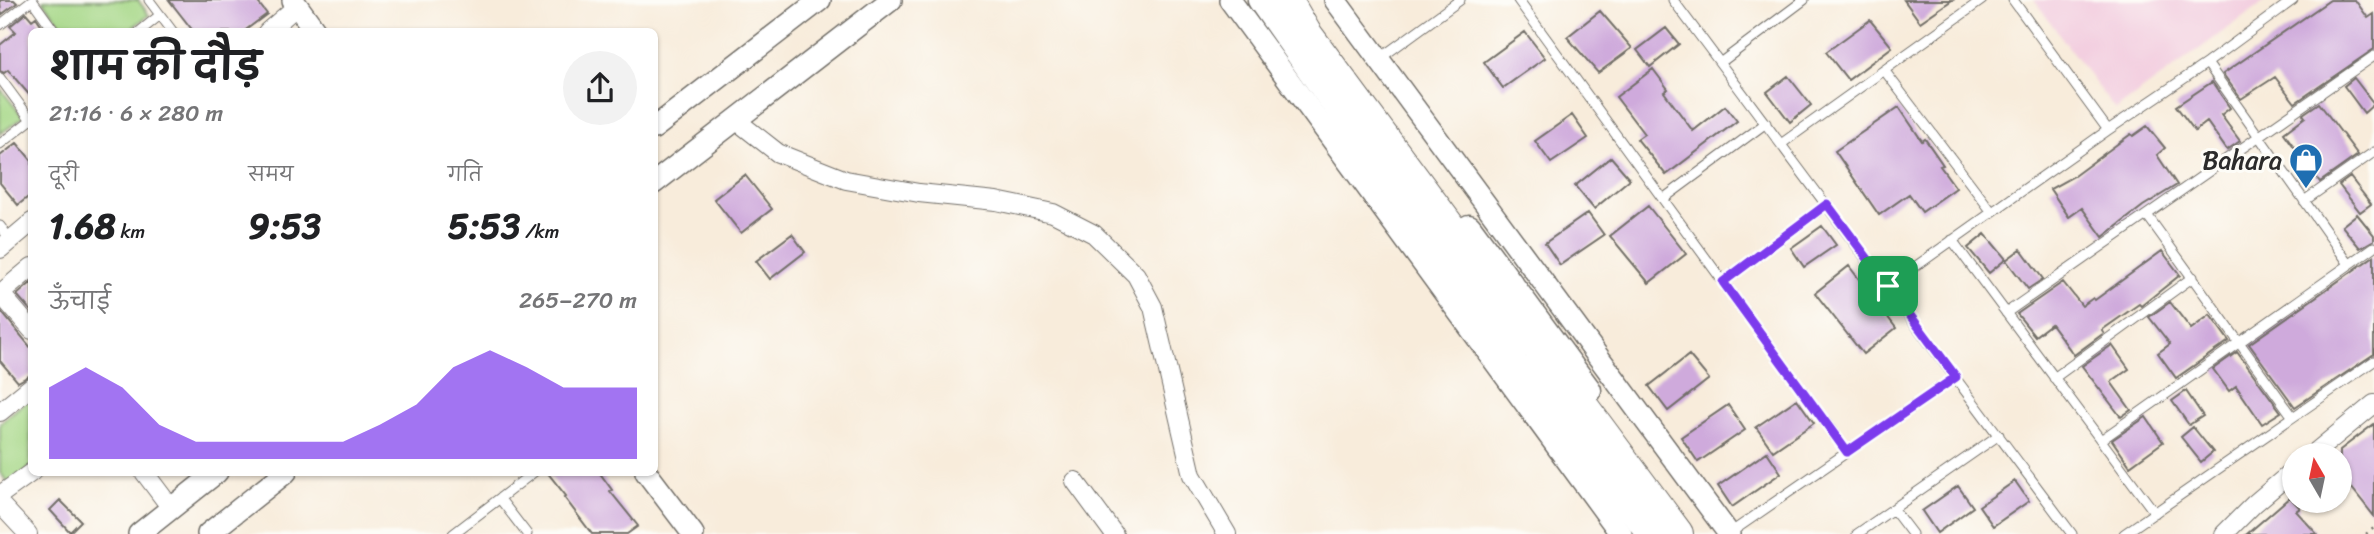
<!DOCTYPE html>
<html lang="hi">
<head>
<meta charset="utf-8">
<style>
  body { margin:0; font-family:Sriracha,"Playpen Sans Deva",sans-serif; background:#f2f2f2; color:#202124; height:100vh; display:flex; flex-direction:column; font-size:26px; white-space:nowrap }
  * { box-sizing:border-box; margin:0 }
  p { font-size:23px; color:#757577 }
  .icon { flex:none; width:38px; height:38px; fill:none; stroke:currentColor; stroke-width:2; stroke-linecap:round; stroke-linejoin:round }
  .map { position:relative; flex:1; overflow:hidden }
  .details { position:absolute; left:28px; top:28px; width:630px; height:448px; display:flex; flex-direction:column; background:#fff; border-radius:10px; box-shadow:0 2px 5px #0004 }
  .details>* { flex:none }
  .needle { width:46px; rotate:351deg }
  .buttons { position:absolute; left:2282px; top:443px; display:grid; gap:14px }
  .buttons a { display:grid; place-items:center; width:70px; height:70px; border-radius:50%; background:#fff; box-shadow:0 2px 5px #0004; font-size:35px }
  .pin { position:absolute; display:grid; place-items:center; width:60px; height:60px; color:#fff; margin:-30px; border-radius:14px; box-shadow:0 4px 10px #0006 }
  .round { display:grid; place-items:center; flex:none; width:74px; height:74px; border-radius:37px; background:#f2f2f2 }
  .summary { display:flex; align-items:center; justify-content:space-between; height:119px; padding:0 21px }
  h1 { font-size:38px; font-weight:700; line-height:52px }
  .metrics { display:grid; grid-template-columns:repeat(3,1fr); gap:10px; height:119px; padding:7px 21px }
  .metrics div { display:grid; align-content:center }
  .metrics b { font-size:35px; font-weight:700 }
  .metrics small { font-size:19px; font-weight:400 }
  .metrics p { font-size:19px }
  .chart { height:196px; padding:14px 21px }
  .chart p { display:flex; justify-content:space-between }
  .chart svg { width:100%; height:126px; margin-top:7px; fill:#7c3aed; opacity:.7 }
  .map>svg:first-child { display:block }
  .built { fill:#f3cfe0 }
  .green { fill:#a5d786; stroke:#688158; stroke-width:2 }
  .building { fill:#cfaadc }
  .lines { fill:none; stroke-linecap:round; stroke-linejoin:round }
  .service-casing { stroke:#736f69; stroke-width:11 }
  .minor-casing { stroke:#736f69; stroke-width:20 }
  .tertiary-casing { stroke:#736f69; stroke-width:24 }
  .secondary-casing { stroke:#736f69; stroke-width:27 }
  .motorway-casing { stroke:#736f69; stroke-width:34 }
  .path { stroke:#736f69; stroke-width:2.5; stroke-dasharray:2 5; stroke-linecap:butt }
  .service { stroke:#fff; stroke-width:9 }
  .minor { stroke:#fff; stroke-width:18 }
  .tertiary { stroke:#fff; stroke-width:21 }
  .secondary { stroke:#fff; stroke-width:24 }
  .motorway { stroke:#fff; stroke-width:32 }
  .route-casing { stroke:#fff; stroke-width:14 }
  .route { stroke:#7c3aed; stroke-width:9 }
  .labels { text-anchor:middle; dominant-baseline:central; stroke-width:6; stroke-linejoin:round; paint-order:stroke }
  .poi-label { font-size:26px; fill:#2b2b2b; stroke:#fdfcf7; text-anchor:end }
</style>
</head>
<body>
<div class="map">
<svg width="2374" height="534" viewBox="0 0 2374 534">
  <rect width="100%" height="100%" fill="#fdfcf7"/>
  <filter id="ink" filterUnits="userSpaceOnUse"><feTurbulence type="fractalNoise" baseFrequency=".0143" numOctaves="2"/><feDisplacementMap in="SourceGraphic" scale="14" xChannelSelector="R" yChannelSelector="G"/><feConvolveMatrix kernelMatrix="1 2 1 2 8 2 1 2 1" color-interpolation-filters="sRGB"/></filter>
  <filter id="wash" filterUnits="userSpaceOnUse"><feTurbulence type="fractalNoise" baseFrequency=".00686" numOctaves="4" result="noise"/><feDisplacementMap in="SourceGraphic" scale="28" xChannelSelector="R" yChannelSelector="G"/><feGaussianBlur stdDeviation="1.57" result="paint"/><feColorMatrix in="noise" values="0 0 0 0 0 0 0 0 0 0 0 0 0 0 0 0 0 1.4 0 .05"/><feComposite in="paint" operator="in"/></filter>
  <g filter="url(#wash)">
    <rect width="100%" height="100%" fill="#f8ecdb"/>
    <path class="built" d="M2034,0H2267L2115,110Z"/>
    <path class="green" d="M44,0H138L149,15L128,31H67L43,1Z
      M0,88L23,117L0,134Z
      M31,397V468L10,485L0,473V423Z"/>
    <g id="blocks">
      <path class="building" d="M0,0H14L17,3L1,15Z
        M169,0H256L267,14L243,32H194Z
        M1904,0H1952L1920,22Z
        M2330,0H2355L2368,18L2374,14V49L2295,103L2275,77L2241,99L2223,74Z
        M1600,11L1632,48L1598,73L1567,37Z
        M26,13L32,20L36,17L46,32H32V98L8,70L4,73L0,71V45L16,32L10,26Z
        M1870,20L1892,47L1848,80L1826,52Z
        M1666,28L1679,44L1650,67L1637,50Z
        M1525,32L1545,58L1503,88L1484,62Z
        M1653,69L1668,89L1664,92L1693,131L1725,106L1737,121L1666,175L1637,139L1644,134L1616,97Z
        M1788,76L1811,105L1790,122L1767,92Z
        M2354,78L2374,104L2364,113L2344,86Z
        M2212,82L2230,108L2221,115L2240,141L2227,150L2207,122L2195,131L2176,106Z
        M2319,103L2358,155L2320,182L2284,133L2305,117L2303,114Z
        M1899,107L1922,141L1925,139L1943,165L1940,166L1956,188L1922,212L1909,194L1879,215L1835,151Z
        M1572,115L1588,138L1551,163L1535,141Z
        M2147,126L2165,148L2157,155L2177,185L2143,206L2103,237L2082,208L2069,217L2050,189L2074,176L2116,145L2131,134L2133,136Z
        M17,143L32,161V194L18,205L0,183V156Z
        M1611,157L1630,179L1594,209L1575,186Z
        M745,175L772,209L741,233L714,199Z
        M2350,177L2371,204L2360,212L2339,185Z
        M1648,206L1686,254L1649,283L1610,236Z
        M1588,213L1604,235L1560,265L1545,243Z
        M2357,214L2374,235V240L2360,248L2342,226Z
        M1822,226L1836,245L1804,267L1791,248Z
        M792,234L805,252L770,279L756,261Z
        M1985,234L2006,259L1989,273L1968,248Z
        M2021,249L2043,279L2028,289L2006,260Z
        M2162,251L2180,275L2141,306L2139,304L2102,330L2104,333L2074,355L2051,324L2035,336L2017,314L2063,282L2082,306L2093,298L2095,300Z
        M2374,256V354L2295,407L2249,344Z
        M1849,266L1896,328L1863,354L1815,293Z
        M32,282V312L17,295Z
        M2170,302L2191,329L2210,315L2229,341L2176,378L2158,353L2170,344L2149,317Z
        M0,310L32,349V374L18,382L0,361Z
        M2112,345L2129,369L2111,382L2131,410L2121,417L2082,366Z
        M2237,352L2281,412L2262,424L2236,386L2229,391L2213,369Z
        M1689,355L1709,379L1668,411L1649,386Z
        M2186,391L2203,416L2189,425L2172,401Z
        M1797,399L1814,423L1773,451L1756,427Z
        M1728,405L1745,430L1698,462L1681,437Z
        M2146,417L2163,442L2130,466L2112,440Z
        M2374,424V516L2340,473V450Z
        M2193,427L2213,452L2201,462L2181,437Z
        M1767,452L1781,473L1732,507L1718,486Z
        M547,472H599L612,490L610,491L638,526L627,534H592L564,497L566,496Z
        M2015,481L2029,501L1993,526L1979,506Z
        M1958,486L1973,507L1937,533L1922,511Z
        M2290,497L2300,508L2296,511L2317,534H2247Z
        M60,500L81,521L70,532L50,510Z"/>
    </g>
  </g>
  <g filter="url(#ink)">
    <use href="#blocks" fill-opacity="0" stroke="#736f69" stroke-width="2"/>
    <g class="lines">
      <g class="service-casing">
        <path id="service" d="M149,0L173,32
          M1518,0L1847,452
          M1673,0L2072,534
          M2013,0L2108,130
          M0,25L32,0L55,32
          M139,32L160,15
          M1379,59L1460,0
          M1720,63L1804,0
          M2207,63L2349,264
          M1884,70L1992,212
          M0,78L31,120
          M0,144L32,119
          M1781,144L1982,0
          M1663,199L1766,123
          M2304,201L2374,152
          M2147,215L2293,417
          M0,226L10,239
          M1952,240L2155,513
          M1723,282L1827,204
          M1888,286L2108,130L2207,63L2293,0
          M2006,313L2374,56
          M2054,378L2193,277
          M2101,440L2374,247
          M500,499L527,534
          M1893,509L1912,534
          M1730,533L1956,377
          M453,534L534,472
          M1857,534L1999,435
          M2124,534L2374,361"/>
      </g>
      <g class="minor-casing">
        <path id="minor" d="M267,32L297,6
          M737,121L778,153L846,180L919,193L996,201L1053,213L1094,234L1136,275L1153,307L1192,475L1227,534
          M0,249L32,222
          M0,293L32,330
          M0,294L32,267
          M0,412L32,386
          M2312,455L2374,404
          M144,472L171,508
          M1075,481L1114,534
          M0,495L32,472
          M0,504L28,534
          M2224,534L2254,504L2294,470"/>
      </g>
      <g class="tertiary-casing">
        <path id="tertiary" d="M293,0L316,32
          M1230,0L1621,534
          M1335,0L1729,534
          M654,128L820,0
          M654,183L891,0
          M646,472L693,534
          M139,534L217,472
          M208,534L286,472"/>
      </g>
      <g class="secondary-casing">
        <path id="secondary" d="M1260,0L1516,363L1649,534
          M1469,227L1589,390"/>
      </g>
      <g class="motorway-casing">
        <path id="motorway" d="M1286,0L1305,33L1677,534"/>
      </g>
      <path class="path" d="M2366,534L2374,528"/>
      <use href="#service" class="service"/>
      <use href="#minor" class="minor"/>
      <use href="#tertiary" class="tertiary"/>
      <use href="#secondary" class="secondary"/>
      <use href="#motorway" class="motorway"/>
    </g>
  </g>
  <g class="lines" filter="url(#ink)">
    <g class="route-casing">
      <path id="route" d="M1827,204L1956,377L1847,452L1723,282Z"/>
    </g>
    <use href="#route" class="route"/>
  </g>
  <defs>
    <g id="shop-pin" transform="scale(1.75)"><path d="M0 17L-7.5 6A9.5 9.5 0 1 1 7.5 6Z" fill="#1f6fb2" stroke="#fdfcf7"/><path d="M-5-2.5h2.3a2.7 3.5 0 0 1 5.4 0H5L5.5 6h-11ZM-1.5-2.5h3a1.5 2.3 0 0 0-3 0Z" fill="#fff"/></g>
  </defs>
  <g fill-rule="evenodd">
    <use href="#shop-pin" x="2306" y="160"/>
  </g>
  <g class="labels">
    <g class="poi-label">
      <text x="2282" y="160">Bahara</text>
    </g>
  </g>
</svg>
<div class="buttons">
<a><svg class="needle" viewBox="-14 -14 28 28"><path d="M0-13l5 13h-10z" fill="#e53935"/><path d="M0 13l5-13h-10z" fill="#757577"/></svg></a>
</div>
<div class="pin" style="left:1888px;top:286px;background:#1e9e55"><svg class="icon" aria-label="arrive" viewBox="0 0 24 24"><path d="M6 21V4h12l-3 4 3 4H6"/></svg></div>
<section class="details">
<div class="summary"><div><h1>शाम की दौड़</h1><p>21:16 · 6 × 280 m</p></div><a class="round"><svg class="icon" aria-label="share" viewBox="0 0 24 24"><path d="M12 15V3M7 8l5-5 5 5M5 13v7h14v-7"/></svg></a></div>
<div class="metrics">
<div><p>दूरी</p><b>1.68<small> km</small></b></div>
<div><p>समय</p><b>9:53</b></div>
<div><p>गति</p><b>5:53<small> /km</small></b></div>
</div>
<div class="chart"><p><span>ऊँचाई</span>265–270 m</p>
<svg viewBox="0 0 160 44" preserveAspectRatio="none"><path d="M0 44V19L10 12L20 19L30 32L40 38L50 38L60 38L70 38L80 38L90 32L100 25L110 12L120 6L130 12L140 19L150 19L160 19V44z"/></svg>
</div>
</section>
</div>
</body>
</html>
